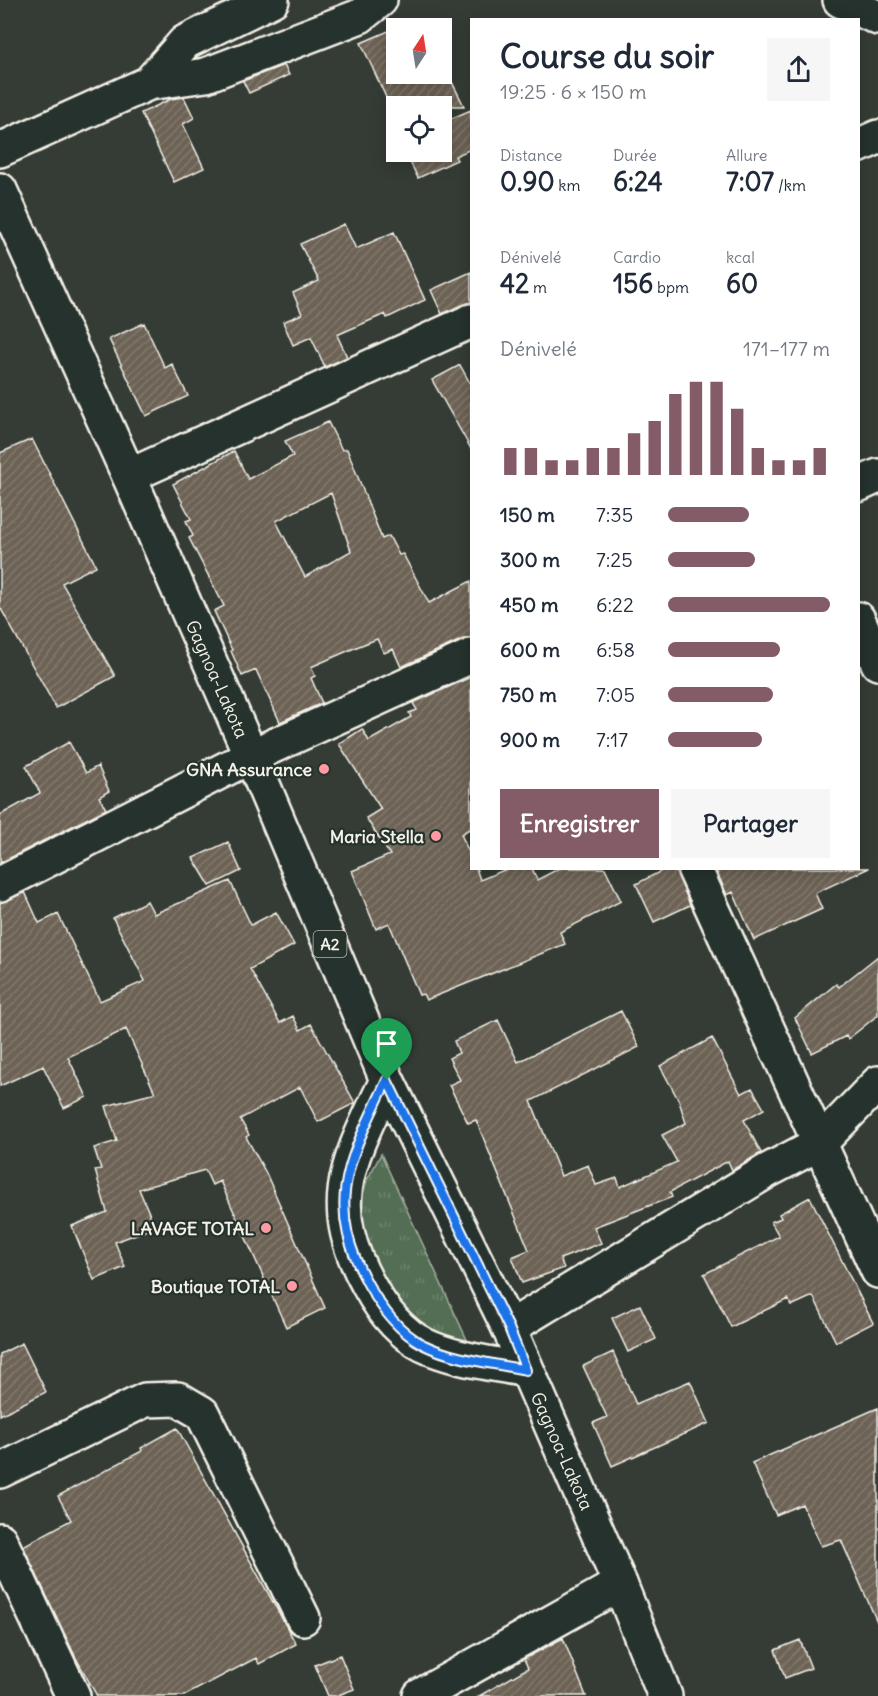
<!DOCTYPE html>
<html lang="fr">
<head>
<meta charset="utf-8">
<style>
  body { margin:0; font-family:Delius,sans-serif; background:#f6f6f7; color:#1f2937; height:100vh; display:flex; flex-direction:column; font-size:22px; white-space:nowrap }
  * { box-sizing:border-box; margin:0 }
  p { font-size:20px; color:#747a83 }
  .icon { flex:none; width:33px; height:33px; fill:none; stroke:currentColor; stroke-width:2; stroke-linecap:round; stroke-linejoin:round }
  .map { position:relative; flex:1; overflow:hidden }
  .drawer { position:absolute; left:470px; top:18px; width:390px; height:852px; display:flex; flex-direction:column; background:#fff; border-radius:0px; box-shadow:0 3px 15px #0003 }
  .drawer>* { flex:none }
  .needle { width:39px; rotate:12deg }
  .fabs { position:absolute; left:386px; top:18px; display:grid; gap:12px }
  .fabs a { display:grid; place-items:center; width:66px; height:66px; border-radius:0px; background:#fff; box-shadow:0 3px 15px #0003; font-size:30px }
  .pin { position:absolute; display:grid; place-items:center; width:51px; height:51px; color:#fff; margin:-62px -26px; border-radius:50% 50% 50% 0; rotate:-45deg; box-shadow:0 0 6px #0007 }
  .pin .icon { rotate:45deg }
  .round { display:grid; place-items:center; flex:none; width:63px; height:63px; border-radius:0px; background:#f6f6f7 }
  .head { display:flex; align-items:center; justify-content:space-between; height:102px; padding:0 30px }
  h1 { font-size:33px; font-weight:800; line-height:45px }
  .figures { display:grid; grid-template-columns:repeat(3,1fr); gap:9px; height:102px; padding:6px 30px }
  .figures div { display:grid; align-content:center }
  .figures b { font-size:26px; font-weight:800 }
  .figures small { font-size:16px; font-weight:400 }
  .figures p { font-size:16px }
  .chart { height:168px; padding:12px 30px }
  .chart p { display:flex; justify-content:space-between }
  .chart svg { width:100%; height:108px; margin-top:6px; stroke:#845c67; stroke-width:6 }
  .button { display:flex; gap:12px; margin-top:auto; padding:12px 30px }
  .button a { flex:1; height:69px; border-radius:0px; background:#845c67; color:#fff; font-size:24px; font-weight:800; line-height:69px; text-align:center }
  .button a+a { background:#f6f6f7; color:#1f2937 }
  ul { padding:0 30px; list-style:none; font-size:20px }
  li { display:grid; grid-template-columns:96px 72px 1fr; align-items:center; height:45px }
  li i { height:15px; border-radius:8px; background:#845c67 }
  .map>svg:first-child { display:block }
  .grass { fill:url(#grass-tufts); stroke:#a4b09e; stroke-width:1.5 }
  .building { fill:url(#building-hatch); stroke:#f4f1e8; stroke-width:1.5; fill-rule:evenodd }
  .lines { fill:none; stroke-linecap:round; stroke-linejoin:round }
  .minor-casing { stroke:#f4f1e8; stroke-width:38 }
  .major-casing { stroke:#f4f1e8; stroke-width:38 }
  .minor { stroke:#26332d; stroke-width:33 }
  .major { stroke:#26332d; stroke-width:33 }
  .route-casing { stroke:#fff; stroke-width:12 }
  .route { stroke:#1a73e8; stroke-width:8 }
  .poi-dot { fill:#ff9aa2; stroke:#26332d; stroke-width:2 }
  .labels { text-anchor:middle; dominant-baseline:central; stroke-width:4.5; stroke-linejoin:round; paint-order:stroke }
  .shield { fill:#26332d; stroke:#b6b8b0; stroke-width:1.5 }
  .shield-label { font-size:16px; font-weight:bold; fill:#f4f1e8 }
  .street-label { font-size:18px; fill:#f4f1e8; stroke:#26332d }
  .poi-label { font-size:18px; font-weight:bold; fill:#f4f1e8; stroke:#26332d; text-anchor:end }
</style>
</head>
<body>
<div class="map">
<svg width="878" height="1696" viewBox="0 0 878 1696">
  <defs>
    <pattern id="grass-tufts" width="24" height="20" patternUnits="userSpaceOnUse" patternTransform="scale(1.5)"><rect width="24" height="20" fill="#536e55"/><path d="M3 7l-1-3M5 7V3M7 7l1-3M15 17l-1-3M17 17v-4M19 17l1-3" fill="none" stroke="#6c836d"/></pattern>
    <pattern id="building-hatch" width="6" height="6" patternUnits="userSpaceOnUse" patternTransform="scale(1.5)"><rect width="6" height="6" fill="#6c6255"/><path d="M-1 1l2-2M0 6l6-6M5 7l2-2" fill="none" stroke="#82796d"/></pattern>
  </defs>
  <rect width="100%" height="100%" fill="#343c35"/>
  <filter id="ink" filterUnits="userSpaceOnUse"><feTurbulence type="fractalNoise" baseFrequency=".0167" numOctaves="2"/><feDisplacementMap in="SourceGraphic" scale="12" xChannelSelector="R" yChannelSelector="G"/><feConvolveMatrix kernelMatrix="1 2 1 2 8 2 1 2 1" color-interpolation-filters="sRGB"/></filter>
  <g filter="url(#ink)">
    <path class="grass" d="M381,1154L469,1344L410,1325L359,1239V1209L367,1180Z"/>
    <path class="building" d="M398,27L396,74H428L430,78L446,70L464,106H390L361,43Z
      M284,65L289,75L249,93L243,81Z
      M184,97L194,118L183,124L204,168L174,182L141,113L171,99Z
      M471,110V149L455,156L457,160L418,178L405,152H441V123Z
      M344,224L356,249L394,232L425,300L387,318L385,314L337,335L347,357L325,367L311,337L293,345L283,322L302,314L293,293L319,281L300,244Z
      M471,272V302L442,314L431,290Z
      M144,323L165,368L172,364L188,396L146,416L109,339Z
      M460,365L471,385V449L432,380Z
      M328,422L342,450L347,449L382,539L389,536L399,555L403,554L429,603L471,581V638L463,639L401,667L393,649L384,653L377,639L359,646L311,667L315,676L311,678L322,703L280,722L256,670L242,676L231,651L232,650L214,611L224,606L189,538L193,536L186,521L191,519L173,484L234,451L248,479L293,456L285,441ZM331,493L351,551L305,577L276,521Z
      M32,439L96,566L62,583L115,676L56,708L0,607V453Z
      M471,677V828L461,834L471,858V868H476L480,880L509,868H532L537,880L560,868H605L621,901L560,932L565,944L426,1000L423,994L419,995L389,923L376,929L352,871L390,855L366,818L381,809L339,744L362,729L369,741L411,717L409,713L417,710L413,703Z
      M69,742L86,773L98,766L109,791L99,797L106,809L0,863V815L40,793L26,766Z
      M228,842L241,871L210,886L193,858Z
      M667,868H676L690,905L654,922L636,884Z
      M715,868H869L815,893L822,909L754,940L733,892L727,895Z
      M230,881L251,925L276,912L294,945L250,969L280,1023L293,1016L300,1030L311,1024L355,1103L318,1122L300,1087L240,1119L249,1135L246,1137L266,1173L325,1308L286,1327L220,1181L212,1185L205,1170L139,1189L155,1227L115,1242L125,1267L94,1280L72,1226L107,1212L95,1170L101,1169L94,1148L117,1141L106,1106L155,1093L126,1029L68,1057L87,1097L64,1108L43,1066L0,1086V903L25,892L39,923L58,914L100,1001L145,981L113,918L147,901L154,914Z
      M878,956V1015L848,1039L846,1036L812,1053L795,1018L836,984L839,987Z
      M621,1011L639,1047L531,1101L561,1176L588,1165L596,1185L617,1178L620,1187L677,1162L662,1135L686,1123L679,1101L660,1066L712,1038L741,1094L752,1088L764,1109L744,1120L761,1153L732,1170L728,1161L670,1192L672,1197L594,1227L601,1243L560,1259L564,1268L522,1283L512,1257L529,1250L476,1120L468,1123L449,1085L460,1080L449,1058L459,1053L454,1041L498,1020L518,1062Z
      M810,1197L873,1323L836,1342L813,1296L791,1306L788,1299L731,1327L704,1274L779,1236L771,1222L781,1218L779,1214Z
      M640,1305L656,1339L628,1352L612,1318Z
      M22,1343L46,1392L0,1415V1354Z
      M613,1352L636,1404L690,1381L709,1423L612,1466L593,1423L607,1417L583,1366Z
      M878,1408V1624L841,1540L821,1546L802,1504L776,1515L752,1463Z
      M177,1428L296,1644L259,1664L256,1658L184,1696H97L75,1656L23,1546L71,1520L58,1496L142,1451L141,1448Z
      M563,1638L586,1696H479L528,1668L524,1659Z
      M800,1640L811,1668L785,1678L775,1650Z
      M340,1655L354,1689L336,1696H328L315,1665Z"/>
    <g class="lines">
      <g class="minor-casing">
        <path id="minor" d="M840,0L878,18
          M149,83L185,42L272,0
          M858,146L878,137
          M0,150L149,83L206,75L360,16L380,0
          M129,476L471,321
          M858,485L878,476
          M858,619L878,663
          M694,868L878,1271
          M0,884L251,756L471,656
          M387,1080C350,1159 322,1202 369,1286C382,1310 399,1332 424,1345C455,1360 493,1363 526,1370
          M509,1328L767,1171L820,1143L878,1083
          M0,1471L145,1400L178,1399L202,1413L303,1618
          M0,1540L73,1696
          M420,1696L620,1584"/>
      </g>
      <g class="major-casing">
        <path id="major" d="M0,190L129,476L251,756L387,1080L509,1328L620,1584L665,1696"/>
      </g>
      <use href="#minor" class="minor"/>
      <use href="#major" class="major"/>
    </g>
  </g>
  <g class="lines" filter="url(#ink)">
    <g class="route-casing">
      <path id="route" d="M387,1080L509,1328L526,1370C493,1363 455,1360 424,1345C399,1332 383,1310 369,1286C322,1202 350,1159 387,1080Z"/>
    </g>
    <use href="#route" class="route"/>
  </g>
  <g class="poi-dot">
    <circle cx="324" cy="769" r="6"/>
    <circle cx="436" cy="836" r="6"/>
    <circle cx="266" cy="1228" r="6"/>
    <circle cx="292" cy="1286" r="6"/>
  </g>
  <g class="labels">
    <rect class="shield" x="313.5" y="931" width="33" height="26" rx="4.5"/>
    <g class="shield-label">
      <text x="330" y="944">A2</text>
    </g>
    <g class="street-label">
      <text transform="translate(217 679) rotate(66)">Gagnoa-Lakota</text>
      <text transform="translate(562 1451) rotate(66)">Gagnoa-Lakota</text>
    </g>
    <g class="poi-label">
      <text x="312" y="769">GNA Assurance</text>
      <text x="424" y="836">Maria Stella</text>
      <text x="254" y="1228">LAVAGE TOTAL</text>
      <text x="280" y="1286">Boutique TOTAL</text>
    </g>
  </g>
</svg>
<div class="fabs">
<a><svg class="needle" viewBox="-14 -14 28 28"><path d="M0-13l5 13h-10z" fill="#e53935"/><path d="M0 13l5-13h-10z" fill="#747a83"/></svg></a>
<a><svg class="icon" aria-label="locate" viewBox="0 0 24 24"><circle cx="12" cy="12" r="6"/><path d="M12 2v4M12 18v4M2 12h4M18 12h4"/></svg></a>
</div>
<div class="pin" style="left:387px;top:1080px;background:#1e9e55"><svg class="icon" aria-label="arrive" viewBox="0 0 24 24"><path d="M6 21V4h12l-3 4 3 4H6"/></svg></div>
<section class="drawer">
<div class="head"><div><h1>Course du soir</h1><p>19:25 · 6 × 150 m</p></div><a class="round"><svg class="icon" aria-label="share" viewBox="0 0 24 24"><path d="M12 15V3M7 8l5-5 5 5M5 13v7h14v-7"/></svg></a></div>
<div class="figures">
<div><p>Distance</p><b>0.90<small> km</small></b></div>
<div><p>Durée</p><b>6:24</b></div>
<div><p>Allure</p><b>7:07<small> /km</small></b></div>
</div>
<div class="figures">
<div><p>Dénivelé</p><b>42<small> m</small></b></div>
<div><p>Cardio</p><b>156<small> bpm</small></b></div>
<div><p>kcal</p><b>60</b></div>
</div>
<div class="chart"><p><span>Dénivelé</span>171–177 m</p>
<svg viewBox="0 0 160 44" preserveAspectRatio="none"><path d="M5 44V33M15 44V33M25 44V38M35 44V38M45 44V33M55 44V33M65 44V27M75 44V22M85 44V11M95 44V6M105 44V6M115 44V17M125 44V33M135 44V38M145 44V38M155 44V33"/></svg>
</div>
<ul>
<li><b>150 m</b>7:35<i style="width:50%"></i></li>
<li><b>300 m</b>7:25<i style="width:54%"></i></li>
<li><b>450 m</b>6:22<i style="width:100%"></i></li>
<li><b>600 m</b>6:58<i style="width:69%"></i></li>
<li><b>750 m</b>7:05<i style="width:65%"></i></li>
<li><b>900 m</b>7:17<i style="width:58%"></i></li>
</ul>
<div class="button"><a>Enregistrer</a><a>Partager</a></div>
</section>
</div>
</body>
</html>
